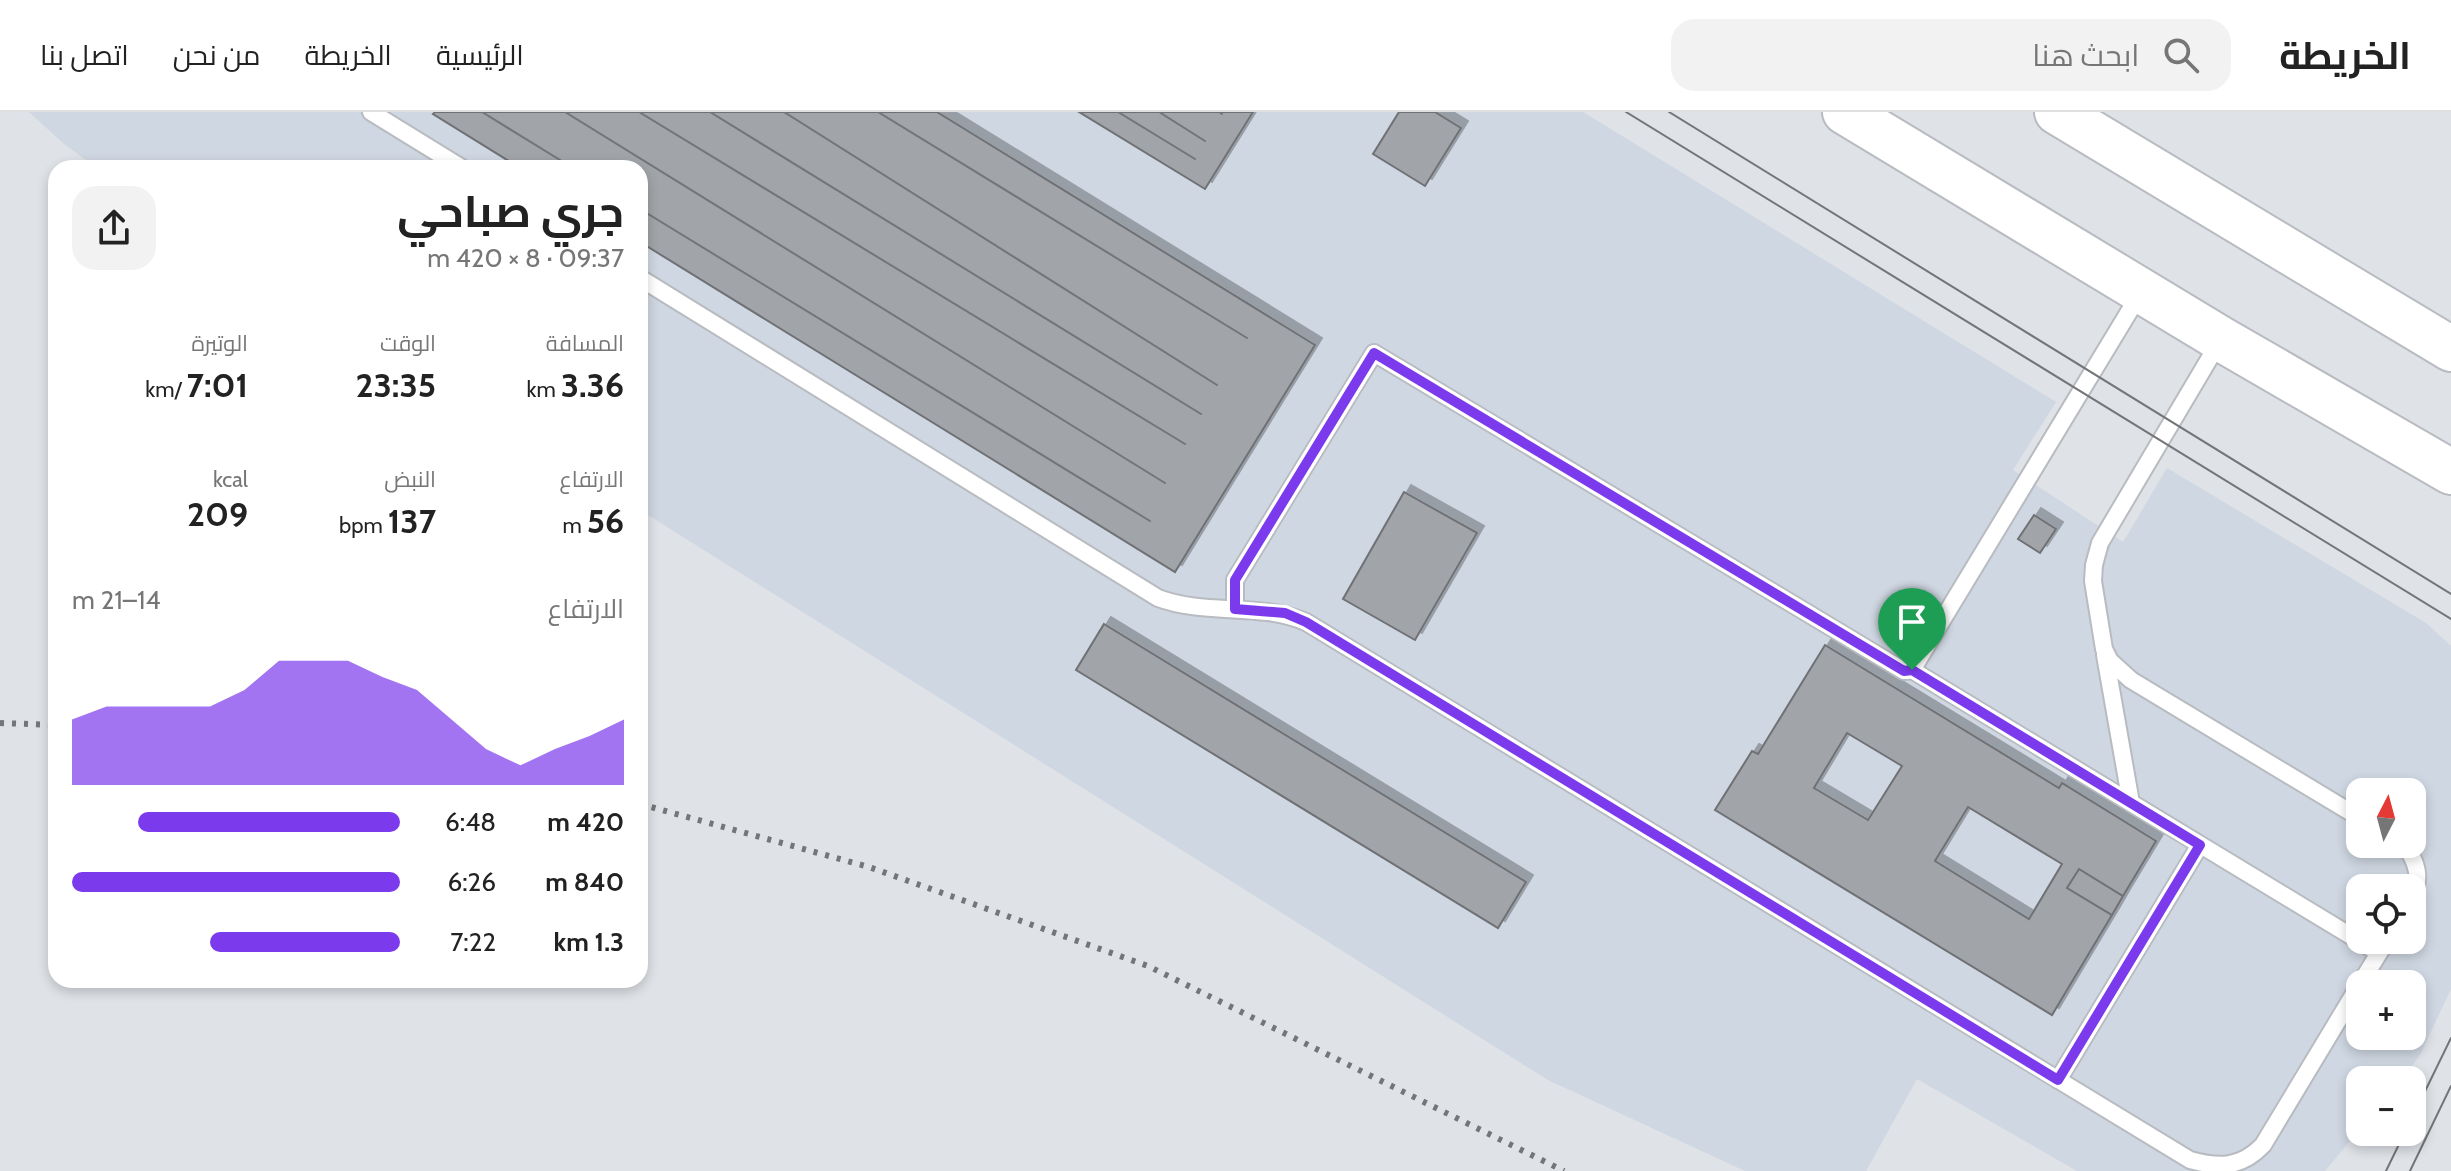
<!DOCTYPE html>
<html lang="ar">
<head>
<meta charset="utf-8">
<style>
  body { margin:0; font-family:Cabin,Cairo,sans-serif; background:#f2f2f2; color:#222; direction:rtl; height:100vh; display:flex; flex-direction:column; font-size:30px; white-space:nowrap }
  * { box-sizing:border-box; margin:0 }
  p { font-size:26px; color:#767676 }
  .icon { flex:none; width:44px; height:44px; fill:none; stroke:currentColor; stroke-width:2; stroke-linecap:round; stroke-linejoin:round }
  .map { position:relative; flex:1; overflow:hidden; direction:ltr }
  .sheet { position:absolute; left:48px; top:48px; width:600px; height:828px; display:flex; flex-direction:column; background:#fff; border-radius:24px; box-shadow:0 4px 12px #0003; direction:rtl }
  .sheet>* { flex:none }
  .needle { width:52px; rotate:6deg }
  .buttons { position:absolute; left:2346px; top:666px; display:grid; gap:16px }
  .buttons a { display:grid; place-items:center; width:80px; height:80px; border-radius:16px; background:#fff; box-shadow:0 4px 12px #0003; font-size:40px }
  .pin { position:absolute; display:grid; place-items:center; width:68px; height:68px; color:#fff; margin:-82px -34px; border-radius:50% 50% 50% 0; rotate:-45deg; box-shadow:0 0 8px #0007 }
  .pin .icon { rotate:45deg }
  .round { display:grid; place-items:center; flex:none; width:84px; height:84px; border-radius:24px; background:#f2f2f2 }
  .headline { display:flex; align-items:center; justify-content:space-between; height:136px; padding:0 24px }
  h1 { font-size:44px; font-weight:700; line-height:60px }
  .stats { display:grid; grid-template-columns:repeat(3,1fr); gap:12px; height:136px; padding:8px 24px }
  .stats div { display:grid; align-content:center }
  .stats b { font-size:34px; font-weight:700 }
  .stats small { font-size:22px; font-weight:400 }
  .stats p { font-size:22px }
  .chart { height:224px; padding:16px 24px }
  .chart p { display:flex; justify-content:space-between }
  .chart svg { width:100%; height:144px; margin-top:8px; fill:#7c3aed; opacity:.7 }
  ul { padding:0 24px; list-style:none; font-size:26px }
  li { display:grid; grid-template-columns:128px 96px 1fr; align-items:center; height:60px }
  li i { height:20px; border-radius:10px; background:#7c3aed }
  header { display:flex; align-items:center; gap:48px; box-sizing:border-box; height:112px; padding:0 40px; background:#fff; border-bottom:2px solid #e0e0e0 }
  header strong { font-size:38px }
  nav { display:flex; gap:44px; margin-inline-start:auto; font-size:28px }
  .search { width:560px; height:72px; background:#f2f2f2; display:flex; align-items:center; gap:20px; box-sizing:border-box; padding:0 28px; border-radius:24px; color:#767676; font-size:30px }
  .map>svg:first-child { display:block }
  .built { fill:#cfd7e2; fill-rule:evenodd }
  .building { fill:#a1a4a8; stroke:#6f7175; stroke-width:2; fill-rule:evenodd; filter:url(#shadow) }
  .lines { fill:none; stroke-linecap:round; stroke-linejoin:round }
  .lane-casing { stroke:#b8bbc0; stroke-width:20 }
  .highway-casing { stroke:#b8bbc0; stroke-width:48 }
  .lane { stroke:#fff; stroke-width:16 }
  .highway { stroke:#fff; stroke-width:44 }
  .tram { stroke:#737578; stroke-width:2 }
  .rail { stroke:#737578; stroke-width:6; stroke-dasharray:4 8; stroke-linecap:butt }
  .route-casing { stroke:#fff; stroke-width:16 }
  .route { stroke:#7c3aed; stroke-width:10 }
</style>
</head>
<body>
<header>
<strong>الخريطة</strong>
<div class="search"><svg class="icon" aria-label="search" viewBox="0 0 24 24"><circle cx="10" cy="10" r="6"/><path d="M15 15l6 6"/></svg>ابحث هنا</div>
<nav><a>الرئيسية</a><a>الخريطة</a><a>من نحن</a><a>اتصل بنا</a></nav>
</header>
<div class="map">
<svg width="2451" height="1059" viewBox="0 0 2451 1059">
  <defs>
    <filter id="shadow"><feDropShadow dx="7" dy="-7" stdDeviation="0" flood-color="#0004"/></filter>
  </defs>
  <rect width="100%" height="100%" fill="#dfe2e7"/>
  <path class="built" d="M29,0H1583L2056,290L2013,358L2123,430L2167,356L2426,511L2451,534V877L2420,943L2402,968H2360V1017L2325,1059H2077L1917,967L1866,1059H1745L1548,968L640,398V56H97L64,32ZM2360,680H2412V732H2360ZM2360,776H2412V828H2360ZM2360,872H2412V924H2360Z"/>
  <path class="building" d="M435,0H937L1315,233L1175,460L640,130V56H520L433,2Z
    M1079,0H1253L1205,77Z
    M1399,0H1435L1461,16L1425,74L1373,42Z
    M1404,380L1477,421L1415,528L1343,487Z
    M2034,403L2056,417L2040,441L2018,427Z
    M1104,512L1526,770L1498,816L1076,558Z
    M1825,533L2059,676L2062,671L2156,729L2123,784L2079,757L2067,776L2112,803L2052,903L1715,698L1752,639L1758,642ZM1847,621L1902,654L1868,708L1814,676ZM1968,695L2062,752L2029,807L1935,749Z
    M2079,757L2123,784L2112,803L2067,776Z
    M2378,924H2401L2395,934Z"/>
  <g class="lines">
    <g class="lane-casing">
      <path id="lane" d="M371,0L462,56
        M640,166L1158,486C1206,504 1258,490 1306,510L2190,1048C2219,1056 2241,1056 2263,1033L2360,872
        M2221,227L2100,431L2094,453L2093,469L2104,537L2110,549L2131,568L2360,706
        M1235,497V468L1374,241L1904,559L1912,558L2379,841
        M2105,543L2131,691
        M1912,558L2141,180
        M2404,732C2417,750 2422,765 2412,786
        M2360,872L2387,828
        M2058,968L2200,733"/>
    </g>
    <g class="highway-casing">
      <path id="highway" d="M1845,0L2221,227L2451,360
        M2057,0L2451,237"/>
    </g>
    <use href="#lane" class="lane"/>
    <use href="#highway" class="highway"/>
    <path class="tram" d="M482,0L573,56
      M565,0L1165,371
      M639,0L1185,332
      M710,0L1201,302
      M784,0L1217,273
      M878,0L1247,226
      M1118,0L1195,47
      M1159,0L1205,29
      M1219,0L1222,2
      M1626,0L2451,507
      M1669,0L2451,482
      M640,97L1150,409
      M2412,1006L2451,926
      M2386,1059L2405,1020
      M2410,1059L2451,974"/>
    <path class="rail" d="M0,611L56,613
      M640,692L869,755L1148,854L1564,1059"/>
  </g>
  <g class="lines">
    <g class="route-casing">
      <path id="route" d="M1374,241L1904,559L1912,558L2200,733L2058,968L1306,510L1285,501L1235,497V468Z"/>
    </g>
    <use href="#route" class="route"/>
  </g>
</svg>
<div class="buttons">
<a><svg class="needle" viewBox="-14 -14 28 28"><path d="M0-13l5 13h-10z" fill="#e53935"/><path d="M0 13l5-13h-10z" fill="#767676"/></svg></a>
<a><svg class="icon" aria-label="locate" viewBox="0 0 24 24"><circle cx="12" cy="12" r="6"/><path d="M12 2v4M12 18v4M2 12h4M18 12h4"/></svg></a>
<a>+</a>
<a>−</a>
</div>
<div class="pin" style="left:1912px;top:558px;background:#1e9e55"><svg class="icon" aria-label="arrive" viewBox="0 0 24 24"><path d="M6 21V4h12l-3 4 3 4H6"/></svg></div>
<section class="sheet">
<div class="headline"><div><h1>جري صباحي</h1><p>09:37 · 8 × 420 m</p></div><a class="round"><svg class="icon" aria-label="share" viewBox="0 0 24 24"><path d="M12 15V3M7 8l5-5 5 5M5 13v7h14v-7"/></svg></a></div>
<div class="stats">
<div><p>المسافة</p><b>3.36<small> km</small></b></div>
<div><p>الوقت</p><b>23:35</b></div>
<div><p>الوتيرة</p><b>7:01<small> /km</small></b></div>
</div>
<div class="stats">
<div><p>الارتفاع</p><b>56<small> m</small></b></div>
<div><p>النبض</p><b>137<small> bpm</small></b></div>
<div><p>kcal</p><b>209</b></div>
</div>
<div class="chart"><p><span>الارتفاع</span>14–21 m</p>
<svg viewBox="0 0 160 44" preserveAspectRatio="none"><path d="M0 44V24L10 20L20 20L30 20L40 20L50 15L60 6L70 6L80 6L90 11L100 15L110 24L120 33L130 38L140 33L150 29L160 24V44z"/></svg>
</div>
<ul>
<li><b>420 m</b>6:48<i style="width:80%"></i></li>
<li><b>840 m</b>6:26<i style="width:100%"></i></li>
<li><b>1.3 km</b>7:22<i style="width:58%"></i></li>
</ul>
</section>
</div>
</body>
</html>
